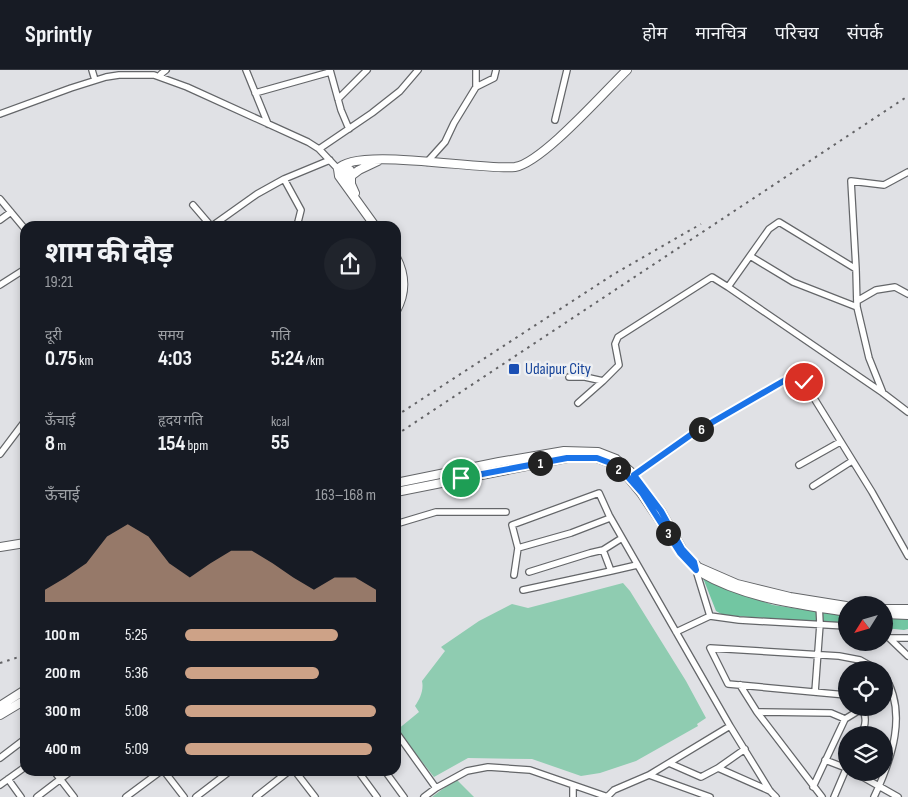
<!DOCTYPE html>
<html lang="hi">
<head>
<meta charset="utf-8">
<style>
  body { margin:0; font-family:"Sofia Sans Condensed","Noto Sans Devanagari",sans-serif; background:#20242c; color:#f1f3f6; height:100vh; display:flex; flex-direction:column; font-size:19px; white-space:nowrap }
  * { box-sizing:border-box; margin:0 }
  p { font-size:16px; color:#9ea1a6 }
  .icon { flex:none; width:28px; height:28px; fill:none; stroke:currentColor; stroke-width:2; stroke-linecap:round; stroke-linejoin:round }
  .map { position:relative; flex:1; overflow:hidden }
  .side { position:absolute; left:20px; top:151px; width:381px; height:555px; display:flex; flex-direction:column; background:#171b24; border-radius:15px; box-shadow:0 2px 8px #0003 }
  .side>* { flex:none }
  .needle { width:32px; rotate:233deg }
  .controls { position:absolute; left:838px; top:526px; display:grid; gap:10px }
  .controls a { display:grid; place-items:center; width:55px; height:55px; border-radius:50%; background:#171b24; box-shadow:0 2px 8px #0003; font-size:25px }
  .pin { position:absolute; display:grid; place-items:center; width:42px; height:42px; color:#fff; margin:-21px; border:2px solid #fff; border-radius:50%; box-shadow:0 1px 5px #0007 }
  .km { position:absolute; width:25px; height:25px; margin:-12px; border-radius:50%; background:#222; color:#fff; font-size:14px; line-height:25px; text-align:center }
  .round { display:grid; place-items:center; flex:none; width:52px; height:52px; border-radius:26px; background:#20242c }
  .head { display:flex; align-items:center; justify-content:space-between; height:85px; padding:0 25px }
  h1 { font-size:28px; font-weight:700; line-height:38px }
  .stats { display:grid; grid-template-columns:repeat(3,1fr); gap:8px; height:85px; padding:5px 25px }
  .stats div { display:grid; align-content:center }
  .stats b { font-size:21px; font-weight:700 }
  .stats small { font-size:14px; font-weight:400 }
  .stats p { font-size:14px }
  .chart { height:140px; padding:10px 25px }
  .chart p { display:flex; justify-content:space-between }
  .chart svg { width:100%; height:90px; margin-top:5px; fill:#cda287; opacity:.7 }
  ul { padding:0 25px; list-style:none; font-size:16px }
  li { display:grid; grid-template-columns:80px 60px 1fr; align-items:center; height:38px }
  li i { height:12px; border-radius:6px; background:#cda287 }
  header { display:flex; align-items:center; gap:30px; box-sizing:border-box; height:70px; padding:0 25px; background:#171b24; border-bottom:1px solid #363941 }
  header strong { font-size:24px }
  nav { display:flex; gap:28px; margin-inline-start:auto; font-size:18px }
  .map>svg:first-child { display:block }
  .green { fill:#8fccb1 }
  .forest { fill:#72c6a2 }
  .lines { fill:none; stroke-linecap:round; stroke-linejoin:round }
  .minor-casing { stroke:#646669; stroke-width:8 }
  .major-casing { stroke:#646669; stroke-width:10 }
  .minor { stroke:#fff; stroke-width:5.5 }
  .major { stroke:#fff; stroke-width:8 }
  .rail { stroke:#636366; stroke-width:2; stroke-dasharray:2.5 5; stroke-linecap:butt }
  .route-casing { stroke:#fff; stroke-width:10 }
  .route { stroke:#1a73e8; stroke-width:6 }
  .transit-dot { fill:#1a4fb4; stroke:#edeff2; stroke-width:2 }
  .labels { text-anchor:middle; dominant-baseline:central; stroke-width:5; stroke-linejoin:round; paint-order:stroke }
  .transit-label { font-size:16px; fill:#164399; stroke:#edeff2; text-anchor:start }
</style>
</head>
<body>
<header>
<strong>Sprintly</strong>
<nav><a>होम</a><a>मानचित्र</a><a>परिचय</a><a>संपर्क</a></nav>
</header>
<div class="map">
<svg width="908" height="727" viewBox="0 0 908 727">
  <rect width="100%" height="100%" fill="#e0e1e5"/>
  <path class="green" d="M623,513L630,521L686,611L706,648L697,654L698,656L636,691L600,703L581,706L532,689L468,688L434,707L397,660L419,642L415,636C420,629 424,620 422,611L445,581L441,577L479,551L512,534L528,538Z
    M456,709L474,727H432Z"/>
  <path class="forest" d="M703,508L732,521L773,535L846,546V554L723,545L716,541Z
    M884,547L908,548V559L904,560L884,558Z"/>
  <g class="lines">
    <g class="minor-casing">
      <path id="minor" d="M92,0L95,10
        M246,0L268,54
        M330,0L341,40L349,59
        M476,0V17
        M161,4L166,0
        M255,23L330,2L329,0
        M338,29L367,0
        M0,44L71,18L106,7L119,5H154L187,17L308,72L319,79L338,99
        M555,50L567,0
        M319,79L372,43L400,21L418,0
        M427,92L445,72L454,53L476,17L494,8L496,0
        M284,109L301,140L297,156
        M0,129L25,159
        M193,135L211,156
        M0,150L11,142
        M212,156L257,124L284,109L330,90
        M750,186L793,212L857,237
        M856,199L851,111L884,115L908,102
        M0,215L25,199
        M728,217L883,323L908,342
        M857,231L876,220L895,217L908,224
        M569,307H585L603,311L578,333
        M603,311L619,295L615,274L618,267L712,207L728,217L769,159L779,152L856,199L857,237L869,288L883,323
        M0,384L25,351
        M799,395L840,372
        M634,405L692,364L787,309L796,307L804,312L872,422L908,486
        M813,416L852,391
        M396,454L436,442H506
        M518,478L571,463L610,448
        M603,480L622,468
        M695,497L710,546L739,550L846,556
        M529,502L590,483L603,480L611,501L637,495
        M514,505L518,478L512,455L599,423L609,445L730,656L649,705
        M523,520L611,501
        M676,562L710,546
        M884,563L908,586
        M889,568H908
        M740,615L757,642
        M815,622L820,554L819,534
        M846,625L728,614L710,578L839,586L860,590L878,600
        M730,656L770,721L776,727
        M396,662L436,718
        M861,665C866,655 867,647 862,638
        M0,688L25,669
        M825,690L846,698
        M669,693L701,707L718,698L770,721
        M718,698L745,679
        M54,701L74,727
        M164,701L184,727
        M295,701L315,727
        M358,701L377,727
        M385,701L404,727
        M854,702L898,727
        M8,709L21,727
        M0,715L25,697
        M573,715V727
        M813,717L845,649L863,638
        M37,727L71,701
        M126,727L161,701
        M196,727L230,701
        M256,727L289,701
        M424,727L436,718L467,701L488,697L530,700L608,727
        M607,727L614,720L649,705L710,727
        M822,727L757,642L831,643L845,649
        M834,727L846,699
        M874,727C892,689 908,642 884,605"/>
    </g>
    <g class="major-casing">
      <path id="major" d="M342,97L347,98L350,100L351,106L346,107L338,99Z
        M355,123L351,114V106L359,100L378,91
        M375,156L339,106L338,99C355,76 483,101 515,97C542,93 605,21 627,0
        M396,187C406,206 406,223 396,241
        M396,413L499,392L564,381L598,382L616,389L630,401L661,441L682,479L698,497L737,514L790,527L846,536
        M396,422L567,388H597L613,394L627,406L641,423L666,460
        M0,477L25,473
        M700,502C744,528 797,534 846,542
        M884,539H908
        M884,544L908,545
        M0,636L25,620
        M0,645L25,630"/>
    </g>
    <use href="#minor" class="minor"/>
    <use href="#major" class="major"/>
    <path class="rail" d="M396,346L614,204L701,154
      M396,365L908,26
      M0,593L25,585"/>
  </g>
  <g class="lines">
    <g class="route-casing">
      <path id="route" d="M461,408L567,388H597L613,394L627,406L642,423L680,483L696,500L694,492L682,479L661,441L634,405L692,364L787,309L796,307L804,312"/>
    </g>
    <use href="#route" class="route"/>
  </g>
  <rect class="transit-dot" x="508" y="293" width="12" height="12" rx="2.5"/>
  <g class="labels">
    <g class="transit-label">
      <text x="525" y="299">Udaipur City</text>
    </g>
  </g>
</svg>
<div class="controls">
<a><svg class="needle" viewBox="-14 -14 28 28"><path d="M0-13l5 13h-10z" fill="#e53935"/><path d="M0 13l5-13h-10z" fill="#9ea1a6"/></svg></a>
<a><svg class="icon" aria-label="locate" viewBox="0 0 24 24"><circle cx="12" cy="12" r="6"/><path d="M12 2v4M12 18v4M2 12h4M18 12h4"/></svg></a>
<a><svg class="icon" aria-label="layers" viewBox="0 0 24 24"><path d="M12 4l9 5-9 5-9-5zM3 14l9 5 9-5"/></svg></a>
</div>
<div class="pin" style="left:461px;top:408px;background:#1e9e55"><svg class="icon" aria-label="arrive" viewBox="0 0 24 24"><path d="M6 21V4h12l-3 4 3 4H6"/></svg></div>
<div class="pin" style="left:804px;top:312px;background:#d93025"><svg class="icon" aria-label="check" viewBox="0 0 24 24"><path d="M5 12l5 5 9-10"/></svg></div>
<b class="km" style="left:540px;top:393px">1</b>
<b class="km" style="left:618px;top:399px">2</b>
<b class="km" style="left:668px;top:463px">3</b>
<b class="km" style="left:701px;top:359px">6</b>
<section class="side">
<div class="head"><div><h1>शाम की दौड़</h1><p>19:21</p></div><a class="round"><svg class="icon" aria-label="share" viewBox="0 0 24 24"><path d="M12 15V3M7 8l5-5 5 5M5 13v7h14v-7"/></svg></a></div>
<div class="stats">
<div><p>दूरी</p><b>0.75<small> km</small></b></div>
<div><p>समय</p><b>4:03</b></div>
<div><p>गति</p><b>5:24<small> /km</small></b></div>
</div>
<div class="stats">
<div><p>ऊँचाई</p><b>8<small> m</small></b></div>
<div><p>हृदय गति</p><b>154<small> bpm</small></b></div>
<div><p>kcal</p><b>55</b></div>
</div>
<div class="chart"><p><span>ऊँचाई</span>163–168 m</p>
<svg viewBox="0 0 160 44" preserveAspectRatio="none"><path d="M0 44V38L10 32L20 25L30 12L40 6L50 12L60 25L70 32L80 25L90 19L100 19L110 25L120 32L130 38L140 32L150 32L160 38V44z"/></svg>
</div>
<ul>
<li><b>100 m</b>5:25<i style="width:80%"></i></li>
<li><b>200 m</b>5:36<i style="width:70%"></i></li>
<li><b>300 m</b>5:08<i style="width:100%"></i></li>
<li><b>400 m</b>5:09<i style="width:98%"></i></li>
</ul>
</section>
</div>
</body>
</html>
